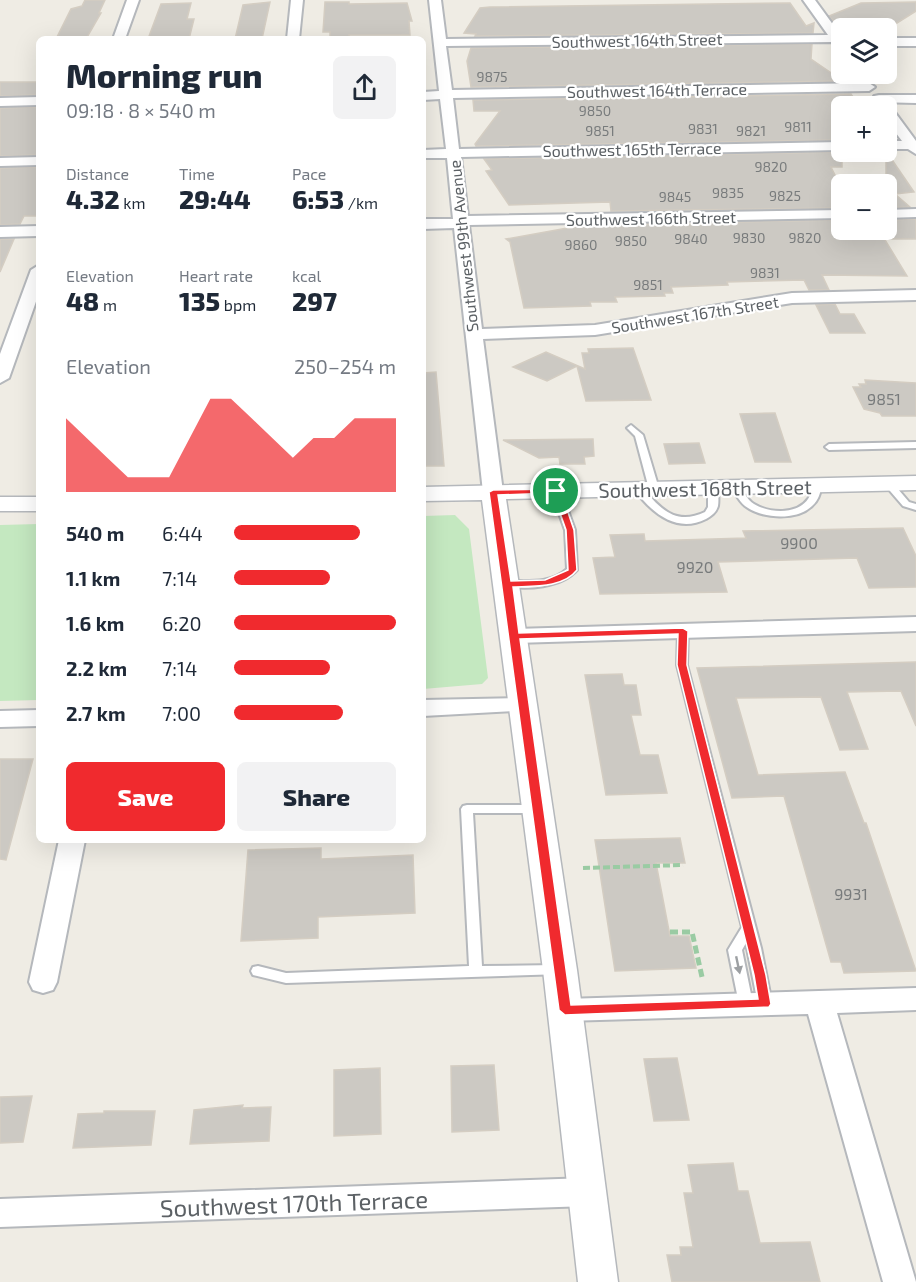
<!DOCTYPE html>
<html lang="en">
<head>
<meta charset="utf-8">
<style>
  body { margin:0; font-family:"Exo 2",sans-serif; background:#f2f2f3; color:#1f2937; height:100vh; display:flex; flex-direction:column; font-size:22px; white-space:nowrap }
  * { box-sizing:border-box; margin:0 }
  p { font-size:20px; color:#747a83 }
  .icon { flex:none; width:33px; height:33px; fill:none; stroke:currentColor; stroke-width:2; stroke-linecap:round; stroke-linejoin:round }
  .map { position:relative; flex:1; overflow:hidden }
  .side { position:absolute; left:36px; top:36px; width:390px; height:807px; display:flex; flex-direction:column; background:#fff; border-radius:9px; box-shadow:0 6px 24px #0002 }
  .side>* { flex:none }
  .tools { position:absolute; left:831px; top:18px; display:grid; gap:12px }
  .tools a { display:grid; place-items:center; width:66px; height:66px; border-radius:9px; background:#fff; box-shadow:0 6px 24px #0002; font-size:30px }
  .pin { position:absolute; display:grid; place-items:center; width:51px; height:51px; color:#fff; margin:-26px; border:3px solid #fff; border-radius:50%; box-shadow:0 2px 6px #0007 }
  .round { display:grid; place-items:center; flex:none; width:63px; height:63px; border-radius:9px; background:#f2f2f3 }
  .head { display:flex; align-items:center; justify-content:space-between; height:102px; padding:0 30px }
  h1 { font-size:33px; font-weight:800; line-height:45px }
  .stats { display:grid; grid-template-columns:repeat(3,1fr); gap:9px; height:102px; padding:6px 30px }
  .stats div { display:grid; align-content:center }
  .stats b { font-size:26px; font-weight:800 }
  .stats small { font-size:16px; font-weight:400 }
  .stats p { font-size:16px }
  .chart { height:168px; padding:12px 30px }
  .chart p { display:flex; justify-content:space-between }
  .chart svg { width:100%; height:108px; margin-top:6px; fill:#f02a2e; opacity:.7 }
  .primary-button { display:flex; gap:12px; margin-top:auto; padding:12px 30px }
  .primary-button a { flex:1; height:69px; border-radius:9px; background:#f02a2e; color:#fff; font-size:24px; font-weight:800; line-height:69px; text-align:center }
  .primary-button a+a { background:#f2f2f3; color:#1f2937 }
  ul { padding:0 30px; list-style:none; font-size:20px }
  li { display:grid; grid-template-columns:96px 72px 1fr; align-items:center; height:45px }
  li i { height:15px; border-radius:8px; background:#f02a2e }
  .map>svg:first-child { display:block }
  .green { fill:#c4e8c0 }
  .building { fill:#ccc9c3; stroke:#d4cdc2; stroke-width:1.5 }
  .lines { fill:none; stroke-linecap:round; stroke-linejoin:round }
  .service-casing { stroke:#b5b8bc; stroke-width:4 }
  .minor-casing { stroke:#b5b8bc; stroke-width:4 }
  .tertiary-casing { stroke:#b5b8bc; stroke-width:3 }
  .path-far1 { stroke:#9acba3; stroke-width:4; stroke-dasharray:7 3; stroke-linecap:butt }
  .path { stroke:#9acba3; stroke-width:5; stroke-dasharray:8 4; stroke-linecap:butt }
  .service { fill:#fff; fill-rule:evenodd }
  .minor { fill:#fff; fill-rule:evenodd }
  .tertiary { fill:#fff; fill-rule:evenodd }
  .oneway { fill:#9da0a3 }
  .route { fill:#f02a2e; stroke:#fff; stroke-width:1.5; fill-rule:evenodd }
  .labels { text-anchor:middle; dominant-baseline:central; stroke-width:4.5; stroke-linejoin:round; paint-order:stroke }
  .far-number-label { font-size:14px; fill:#787b7c }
  .far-street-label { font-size:16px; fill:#5c6165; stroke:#fff }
  .number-label { font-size:16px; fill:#787b7c }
  .street-label { font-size:20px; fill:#5c6165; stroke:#fff }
  .near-street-label { font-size:24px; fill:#5c6165; stroke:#fff }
</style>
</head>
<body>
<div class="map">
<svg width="916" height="1282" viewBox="0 0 916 1282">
  <rect width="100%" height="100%" fill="#efece4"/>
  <path class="green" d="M455,515L469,529L488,678L482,684L423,689V516Z
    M39,524V700L0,701V525Z"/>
  <path class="building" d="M85,0H105L99,13H101L86,39H56L71,9L82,6Z
    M270,2L262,39H235L243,5Z
    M325,2H349V4L407,3L412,21H409L410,35H349V38H330V32H323Z
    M916,2V11L886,30L833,21L829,16L861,3Z
    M191,3L187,19H194L189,39H148L161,4Z
    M790,3L806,26L814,23L813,33L475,36L476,34L464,33L480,8L490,7Z
    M812,44L811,59L843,81L471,87L467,61L471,48Z
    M0,82H39V95L0,96Z
    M851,94L858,105L835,106L842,115V140L476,146L475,144L500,111H474L473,100Z
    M39,107V155L0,156V108Z
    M886,151L914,192L895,194L910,207L886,208Z
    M842,152V167H831L842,189V208L611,211L610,202L509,205L486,171L492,170L484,159Z
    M39,167V216H24L20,224L0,225V168Z
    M916,219V239H886V220Z
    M842,220V230H879L907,276L822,275L829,290H809L804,280L727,282L728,285L671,287L673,293H664L665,296L615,297L617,302H590L591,306L524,308L510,242L506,239L584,225Z
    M0,239H14L0,272Z
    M835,304L840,314H854L865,333H830L816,305Z
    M633,348L651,400L586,401L577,366L547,381L513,367L546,352L585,369L582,353H589L588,349Z
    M436,372L444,466H423V373Z
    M865,380L916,383V416H882L880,413L864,409L853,387H861L859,384H866Z
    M775,413L791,462H755L740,414Z
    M593,439L594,456L584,457L585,464H560L559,457L539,458L503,440Z
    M699,443L705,463L669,464L664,444Z
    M903,528L916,556V587L869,588L857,558L718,562L727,592L600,594L593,558L615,557L610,535L644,534L645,541L746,538L743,531Z
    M916,662V726L901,691L847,692L868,749L840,750L821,697L736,698L758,775L845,772L864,823H866L916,971L844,973L841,962H831L784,796L732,798L697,668Z
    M622,674L624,685H636L641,715H631L640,755H658L667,793L606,795L585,675Z
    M0,759H33L6,860L0,859Z
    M680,838L685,863H656L670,936H689L696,968L615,971L595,840Z
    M321,848V859L413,855L415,913L318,917V938L241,941L248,850Z
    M677,1058L689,1120L654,1121L644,1059Z
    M494,1065L499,1130L452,1132L451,1066Z
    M380,1068L381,1134L334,1136V1070Z
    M32,1096L23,1142L0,1143V1097Z
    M243,1105L242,1108L271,1107L269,1141L190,1144L194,1110Z
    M104,1111H155L151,1145L73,1148L78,1114L104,1113Z
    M733,1163L738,1191H748L760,1243L810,1242L820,1282H672L667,1255H681L680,1247H693L684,1193H693L688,1165Z"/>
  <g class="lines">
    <g class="service-casing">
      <path id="service" d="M631,425L643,435L659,489L657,491H651L649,489L635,436L627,428Z
        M916,442V448L829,450L825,447L829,444Z
        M889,481L892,482L909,502L916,504V510L903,506L884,484Z
        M817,482L822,485C820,493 819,500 812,506C797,521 762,519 745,506C739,501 735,493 731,487L736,484L739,485C744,492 747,500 754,504C769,513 797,515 808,499C811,495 812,490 812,485Z
        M713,484L718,487C718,493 719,500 718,506C716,513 711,516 706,519C676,534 651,512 634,489L636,487H642C660,509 676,526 705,512L708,507V487Z
        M556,488L561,491L575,530L577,570C561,588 527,590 504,586L503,584L504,582L508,581C528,581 551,584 567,569L565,530L551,491Z
        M683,628L688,631L687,665L761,948L772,1004L770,1008L765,1009L760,1008L758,1004L746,943L742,950L753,1004L751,1008L746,1009L741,1008L739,1004L728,950L742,927L677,665L678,631Z
        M467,805H535L539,806L541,809L539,812L535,813H473L482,966L557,965L562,966L564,970L562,974L286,983L253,975L251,971L253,967L258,966L286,973L469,966L461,809L463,806Z"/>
    </g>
    <g class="minor-casing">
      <path id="minor" d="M127,0H139L125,39H113Z
        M291,0H303L299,39H287Z
        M429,0H441L446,39L828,35L803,0H815L842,37L841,49L833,42L446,46L452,90L869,83L875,87L869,91L453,98L459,149L842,142V150L461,157L468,216L842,210V218L469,225L482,329L595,325L792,293L916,290V300L792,303L595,335L483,339L503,492L500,496H486L483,492L454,228L423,229V219H453L447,158H423V150L446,149L440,99L423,100V92L439,91Z
        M886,38H916V46H886Z
        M879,95H916V103L874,102V96Z
        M39,97V105L0,106V98Z
        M884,106L891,107L916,141V154L908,149H886V141H902L886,120V106Z
        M39,157V165L0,166V158Z
        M916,209V217L886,218V210Z
        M39,226V236L0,237V227Z
        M39,265V293L9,378L0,383V354L31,270Z
        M916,617V631L515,643L507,641L504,636L507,631L515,629Z
        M524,698L532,700L536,705L532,710L423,716V700Z
        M39,710V726L0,727V711Z
        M59,840H85L57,982L53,990L43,993L33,990L29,982Z
        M916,988V1010L837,1013L916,1282H883L808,1014L565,1021L555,1018L550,1010L555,1002L565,999Z
        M588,1178L599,1182L604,1192L599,1202L588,1206L0,1227V1199Z"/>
    </g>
    <g class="tertiary-casing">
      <path id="tertiary" d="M916,476V490L506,499L577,970L618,1282H578L543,970L482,500L423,501V487Z
        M0,497H39V511H0Z"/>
    </g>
    <path class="path-far1" d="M583,868L683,865"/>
    <path class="path" d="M670,932H692L702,977"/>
    <use href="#service" class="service"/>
    <use href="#minor" class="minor"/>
    <use href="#tertiary" class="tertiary"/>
  </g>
  <defs><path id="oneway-solid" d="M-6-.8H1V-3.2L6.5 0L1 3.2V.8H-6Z" transform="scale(1.5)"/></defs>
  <use class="oneway" href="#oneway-solid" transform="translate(738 965) rotate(78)"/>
  <path class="route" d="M560,489L574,530L577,570C563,588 534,586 513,587L519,633L683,628L688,631L687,665L766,975L771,1004L769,1007L565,1015L559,1010L489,492L493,490ZM553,493L566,530L568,570L545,580L511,581L498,495ZM678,634L677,665L754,975L758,999L571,1005L520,639Z"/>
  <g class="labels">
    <g class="far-number-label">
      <text x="492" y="76">9875</text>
      <text x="595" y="110">9850</text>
      <text x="798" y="126">9811</text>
      <text x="703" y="128">9831</text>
      <text x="600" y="130">9851</text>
      <text x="751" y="130">9821</text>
      <text x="771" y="166">9820</text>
      <text x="728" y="192">9835</text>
      <text x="785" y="195">9825</text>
      <text x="675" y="196">9845</text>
      <text x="749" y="237">9830</text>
      <text x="805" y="237">9820</text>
      <text x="691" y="238">9840</text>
      <text x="631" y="240">9850</text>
      <text x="581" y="244">9860</text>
      <text x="765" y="272">9831</text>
      <text x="648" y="284">9851</text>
    </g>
    <g class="far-street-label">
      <text transform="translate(637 40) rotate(-1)">Southwest 164th Street</text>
      <text transform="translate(657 90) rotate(-1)">Southwest 164th Terrace</text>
      <text transform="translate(632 149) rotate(-1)">Southwest 165th Terrace</text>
      <text transform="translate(651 218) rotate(-1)">Southwest 166th Street</text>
      <text transform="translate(463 246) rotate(-96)">Southwest 99th Avenue</text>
      <text transform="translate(695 314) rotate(-9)">Southwest 167th Street</text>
    </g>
    <g class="number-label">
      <text x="884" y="398">9851</text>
      <text x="799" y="542">9900</text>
      <text x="695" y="566">9920</text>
      <text x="851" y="893">9931</text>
    </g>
    <g class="street-label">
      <text transform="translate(705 488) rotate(-1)">Southwest 168th Street</text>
    </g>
    <g class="near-street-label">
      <text transform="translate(294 1203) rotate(-2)">Southwest 170th Terrace</text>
    </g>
  </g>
</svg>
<div class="tools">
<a><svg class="icon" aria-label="layers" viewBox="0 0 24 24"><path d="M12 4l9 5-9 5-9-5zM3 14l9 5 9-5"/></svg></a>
<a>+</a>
<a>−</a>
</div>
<div class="pin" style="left:556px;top:491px;background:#1e9e55"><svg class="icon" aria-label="arrive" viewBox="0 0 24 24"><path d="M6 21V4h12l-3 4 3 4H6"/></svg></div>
<section class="side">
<div class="head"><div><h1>Morning run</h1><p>09:18 · 8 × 540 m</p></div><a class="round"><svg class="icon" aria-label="share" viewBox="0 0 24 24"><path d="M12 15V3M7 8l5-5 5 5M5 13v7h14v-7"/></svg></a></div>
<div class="stats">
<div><p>Distance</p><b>4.32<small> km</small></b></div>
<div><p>Time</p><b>29:44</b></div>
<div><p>Pace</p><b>6:53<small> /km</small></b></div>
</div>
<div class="stats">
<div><p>Elevation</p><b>48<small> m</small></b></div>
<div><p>Heart rate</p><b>135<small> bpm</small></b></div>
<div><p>kcal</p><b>297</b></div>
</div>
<div class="chart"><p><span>Elevation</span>250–254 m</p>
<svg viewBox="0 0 160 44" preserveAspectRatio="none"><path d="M0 44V14L10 22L20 30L30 38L40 38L50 38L60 22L70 6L80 6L90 14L100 22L110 30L120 22L130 22L140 14L150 14L160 14V44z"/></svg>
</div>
<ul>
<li><b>540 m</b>6:44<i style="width:78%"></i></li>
<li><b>1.1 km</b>7:14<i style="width:59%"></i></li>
<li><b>1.6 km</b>6:20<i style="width:100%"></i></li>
<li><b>2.2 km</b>7:14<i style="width:59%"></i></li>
<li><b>2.7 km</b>7:00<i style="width:67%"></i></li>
</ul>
<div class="primary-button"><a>Save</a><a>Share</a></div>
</section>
</div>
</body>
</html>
